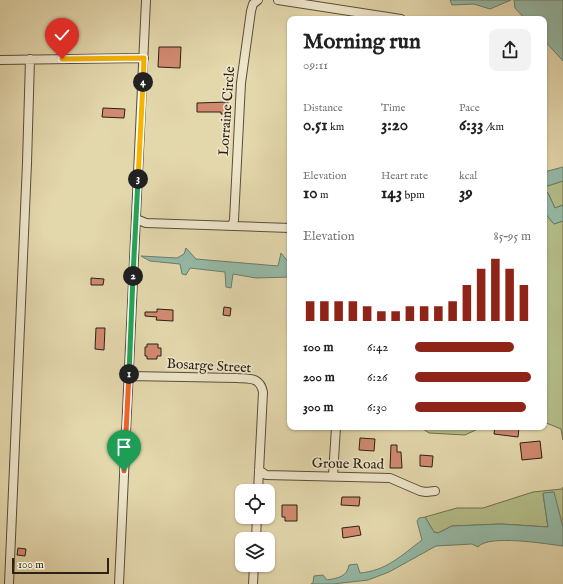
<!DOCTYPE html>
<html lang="en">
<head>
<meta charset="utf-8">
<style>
  body { margin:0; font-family:"IM FELL English",serif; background:#f2f2f2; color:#222; height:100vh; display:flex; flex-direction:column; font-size:15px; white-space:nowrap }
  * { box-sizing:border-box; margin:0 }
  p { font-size:13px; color:#767676 }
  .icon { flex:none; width:22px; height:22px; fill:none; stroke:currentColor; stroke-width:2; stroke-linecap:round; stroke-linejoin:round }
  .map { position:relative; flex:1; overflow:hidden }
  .panel { position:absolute; left:287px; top:16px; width:260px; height:414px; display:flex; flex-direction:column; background:#fff; border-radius:8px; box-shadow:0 1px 3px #0004 }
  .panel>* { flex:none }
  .buttons { position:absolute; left:235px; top:484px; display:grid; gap:8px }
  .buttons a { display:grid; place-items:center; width:40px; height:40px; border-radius:8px; background:#fff; box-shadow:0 1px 3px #0004; font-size:20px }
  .scale { position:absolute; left:12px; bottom:10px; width:97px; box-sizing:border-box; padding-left:4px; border:2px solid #2c2114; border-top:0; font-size:11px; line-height:14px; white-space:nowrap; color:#2c2114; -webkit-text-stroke:3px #ede5c9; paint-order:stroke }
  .pin { position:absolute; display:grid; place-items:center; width:34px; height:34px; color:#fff; margin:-41px -17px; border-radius:50% 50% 50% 0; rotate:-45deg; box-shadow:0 0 4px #0007 }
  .pin .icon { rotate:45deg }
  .km { position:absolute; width:20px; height:20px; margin:-10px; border-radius:50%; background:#222; color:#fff; font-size:11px; line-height:20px; text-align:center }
  .round { display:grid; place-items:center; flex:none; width:42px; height:42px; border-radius:8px; background:#f2f2f2 }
  .summary { display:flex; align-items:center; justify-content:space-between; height:68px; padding:0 16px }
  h1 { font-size:22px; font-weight:700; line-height:30px }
  .figures { display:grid; grid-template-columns:repeat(3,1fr); gap:6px; height:68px; padding:4px 16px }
  .figures div { display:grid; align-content:center }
  .figures b { font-size:17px; font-weight:700 }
  .figures small { font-size:11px; font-weight:400 }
  .figures p { font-size:11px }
  .chart { height:112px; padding:8px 16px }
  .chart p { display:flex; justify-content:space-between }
  .chart svg { width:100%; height:72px; margin-top:4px; stroke:#8f2418; stroke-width:6 }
  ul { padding:0 16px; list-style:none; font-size:13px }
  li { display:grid; grid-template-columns:64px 48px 1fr; align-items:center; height:30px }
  li i { height:10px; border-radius:5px; background:#8f2418 }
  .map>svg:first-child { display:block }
  .green { fill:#b4be89; stroke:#70704e }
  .water { fill:#95baa7; stroke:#6b7d6c }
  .building { fill:#d18a70; stroke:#2c2114 }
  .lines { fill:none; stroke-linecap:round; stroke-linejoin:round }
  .minor-casing { stroke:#5a4e3a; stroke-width:10 }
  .minor { stroke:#ede5c9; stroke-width:8 }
  .split-1-casing { stroke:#fff; stroke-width:8 }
  .split-2-casing { stroke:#fff; stroke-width:8 }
  .split-3-casing { stroke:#fff; stroke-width:8 }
  .split-4-casing { stroke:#fff; stroke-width:8 }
  .split-5-casing { stroke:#fff; stroke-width:8 }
  .split-1 { stroke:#f0652b; stroke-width:5 }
  .split-2 { stroke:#22a559; stroke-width:5 }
  .split-3 { stroke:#22a559; stroke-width:5 }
  .split-4 { stroke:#f5b400; stroke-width:5 }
  .split-5 { stroke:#f5b400; stroke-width:5 }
  .labels { text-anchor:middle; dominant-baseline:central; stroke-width:3.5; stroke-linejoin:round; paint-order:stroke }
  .street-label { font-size:14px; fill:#2c2114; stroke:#ede5c9 }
</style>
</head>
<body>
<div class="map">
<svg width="563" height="584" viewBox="0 0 563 584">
  <rect width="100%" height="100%" fill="#e3d7ac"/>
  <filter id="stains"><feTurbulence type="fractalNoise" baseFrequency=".005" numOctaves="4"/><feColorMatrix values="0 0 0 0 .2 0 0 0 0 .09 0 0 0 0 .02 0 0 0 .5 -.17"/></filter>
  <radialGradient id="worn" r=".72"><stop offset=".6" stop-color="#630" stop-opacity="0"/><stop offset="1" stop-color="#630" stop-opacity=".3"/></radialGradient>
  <path class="green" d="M563,181V205L555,208L548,193L544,189V187Z
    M544,212L554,224L563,221V440L561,429L544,422Z
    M420,427H482L465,435L429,433Z
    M563,487V527L553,492L543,494L548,527L501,524L452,526L438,533L434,532L425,517L457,508H483L533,492L562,489Z"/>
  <path class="water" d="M450,0H511L490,9L474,4L452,5Z
    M514,0H563V61L544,40V19H525L515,8Z
    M563,167V181L544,187V172Z
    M544,189L548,193L555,208L563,205V221L554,224L544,212Z
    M186,248L196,259L278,266L281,253L290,264V277L256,278L233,274L231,288L226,287L225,272L190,268L186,275L182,274L180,264L150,261L141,256L177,258L184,254Z
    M554,492L563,527V546C547,544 488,534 478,547L472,544L436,546L389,572L368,580L333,584H311L313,583L314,576L323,575L327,580C338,578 347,577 349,565L357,564L360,573C386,571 402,555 422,540L417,521L419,518L425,517L434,532L438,533L452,526L501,524L548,527L543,493Z"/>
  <path class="building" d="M159,47H181L180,68L158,67Z
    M228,102L227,114H221V112H197V103Z
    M103,108L125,109L124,118L102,117Z
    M91,278L104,279L103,285H91Z
    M224,307L231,308L230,316L223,315Z
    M157,309L173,310V321L156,320L157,317L145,316V312H157Z
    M96,328H105L104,350L95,349Z
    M147,344H158V348H161V356H157V359H147V356H145V347H147Z
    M495,427L519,428L518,437L494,434Z
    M360,438L375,439L374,451L359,450Z
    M540,441L542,458L522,460L520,443Z
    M391,445H397V452H401L402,468H390Z
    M420,455L433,456L432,467L420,466Z
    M342,497H360L359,506L341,505Z
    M282,505H297V521H285V517H282Z
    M359,526L361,535L343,538L342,528Z
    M18,548L26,549L25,556L17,555Z"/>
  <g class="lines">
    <g class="minor-casing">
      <path id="minor" d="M278,0L401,19
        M0,60L144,58
        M136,219L146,223L290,228
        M232,226L234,220L241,83L251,11L253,4L258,0
        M129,376L237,378C250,379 260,377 263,392L258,491
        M259,470L266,475L390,478L420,491L426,492L435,491
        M333,476L336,427
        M256,539L257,517
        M9,584L27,163L30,59
        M119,584L146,0
        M253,584L254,565"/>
    </g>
    <use href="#minor" class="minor"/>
  </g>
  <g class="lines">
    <g class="split-1-casing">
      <path id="split-1" d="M124,471L129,374"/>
    </g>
    <g class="split-2-casing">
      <path id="split-2" d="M129,374L133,276"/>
    </g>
    <g class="split-3-casing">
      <path id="split-3" d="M133,276L138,179"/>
    </g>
    <g class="split-4-casing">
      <path id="split-4" d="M138,179L143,82"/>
    </g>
    <g class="split-5-casing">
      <path id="split-5" d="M62,59L144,58L143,82"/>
    </g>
    <use href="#split-1" class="split-1"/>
    <use href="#split-2" class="split-2"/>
    <use href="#split-3" class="split-3"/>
    <use href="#split-4" class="split-4"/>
    <use href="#split-5" class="split-5"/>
  </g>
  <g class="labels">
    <g class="street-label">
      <text transform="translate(227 111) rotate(-86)">Lorraine Circle</text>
      <text transform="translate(209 366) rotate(3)">Bosarge Street</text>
      <text transform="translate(348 464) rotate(1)">Groue Road</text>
    </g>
  </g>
  <rect width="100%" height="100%" filter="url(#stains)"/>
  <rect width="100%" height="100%" fill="url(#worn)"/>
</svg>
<div class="buttons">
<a><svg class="icon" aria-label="locate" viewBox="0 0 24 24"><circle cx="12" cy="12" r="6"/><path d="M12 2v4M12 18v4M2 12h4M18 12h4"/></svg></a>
<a><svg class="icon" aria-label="layers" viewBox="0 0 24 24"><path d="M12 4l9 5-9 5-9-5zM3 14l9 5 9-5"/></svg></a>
</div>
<div class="scale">100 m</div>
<div class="pin" style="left:124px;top:471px;background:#1e9e55"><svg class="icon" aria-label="arrive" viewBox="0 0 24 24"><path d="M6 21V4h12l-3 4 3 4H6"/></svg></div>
<div class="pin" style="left:62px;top:59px;background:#d93025"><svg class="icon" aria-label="check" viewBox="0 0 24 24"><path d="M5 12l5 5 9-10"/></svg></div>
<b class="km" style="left:129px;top:374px">1</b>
<b class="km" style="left:133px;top:276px">2</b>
<b class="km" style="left:138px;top:179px">3</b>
<b class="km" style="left:143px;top:82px">4</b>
<section class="panel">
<div class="summary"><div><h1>Morning run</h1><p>09:11</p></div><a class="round"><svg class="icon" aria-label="share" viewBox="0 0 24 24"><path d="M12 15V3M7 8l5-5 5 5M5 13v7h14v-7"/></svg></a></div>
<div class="figures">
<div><p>Distance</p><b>0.51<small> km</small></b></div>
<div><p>Time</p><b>3:20</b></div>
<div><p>Pace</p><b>6:33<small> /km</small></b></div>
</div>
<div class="figures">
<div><p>Elevation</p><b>10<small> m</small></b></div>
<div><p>Heart rate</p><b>143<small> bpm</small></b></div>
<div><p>kcal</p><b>39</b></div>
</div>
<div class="chart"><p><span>Elevation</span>85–95 m</p>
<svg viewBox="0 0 160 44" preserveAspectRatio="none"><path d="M5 44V32M15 44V32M25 44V32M35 44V32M45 44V35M55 44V38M65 44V38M75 44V35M85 44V35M95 44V35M105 44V32M115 44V22M125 44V12M135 44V6M145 44V12M155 44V22"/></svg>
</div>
<ul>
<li><b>100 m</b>6:42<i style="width:85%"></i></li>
<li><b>200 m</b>6:26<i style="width:100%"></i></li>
<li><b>300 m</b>6:30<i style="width:96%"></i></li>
</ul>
</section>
</div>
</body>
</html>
